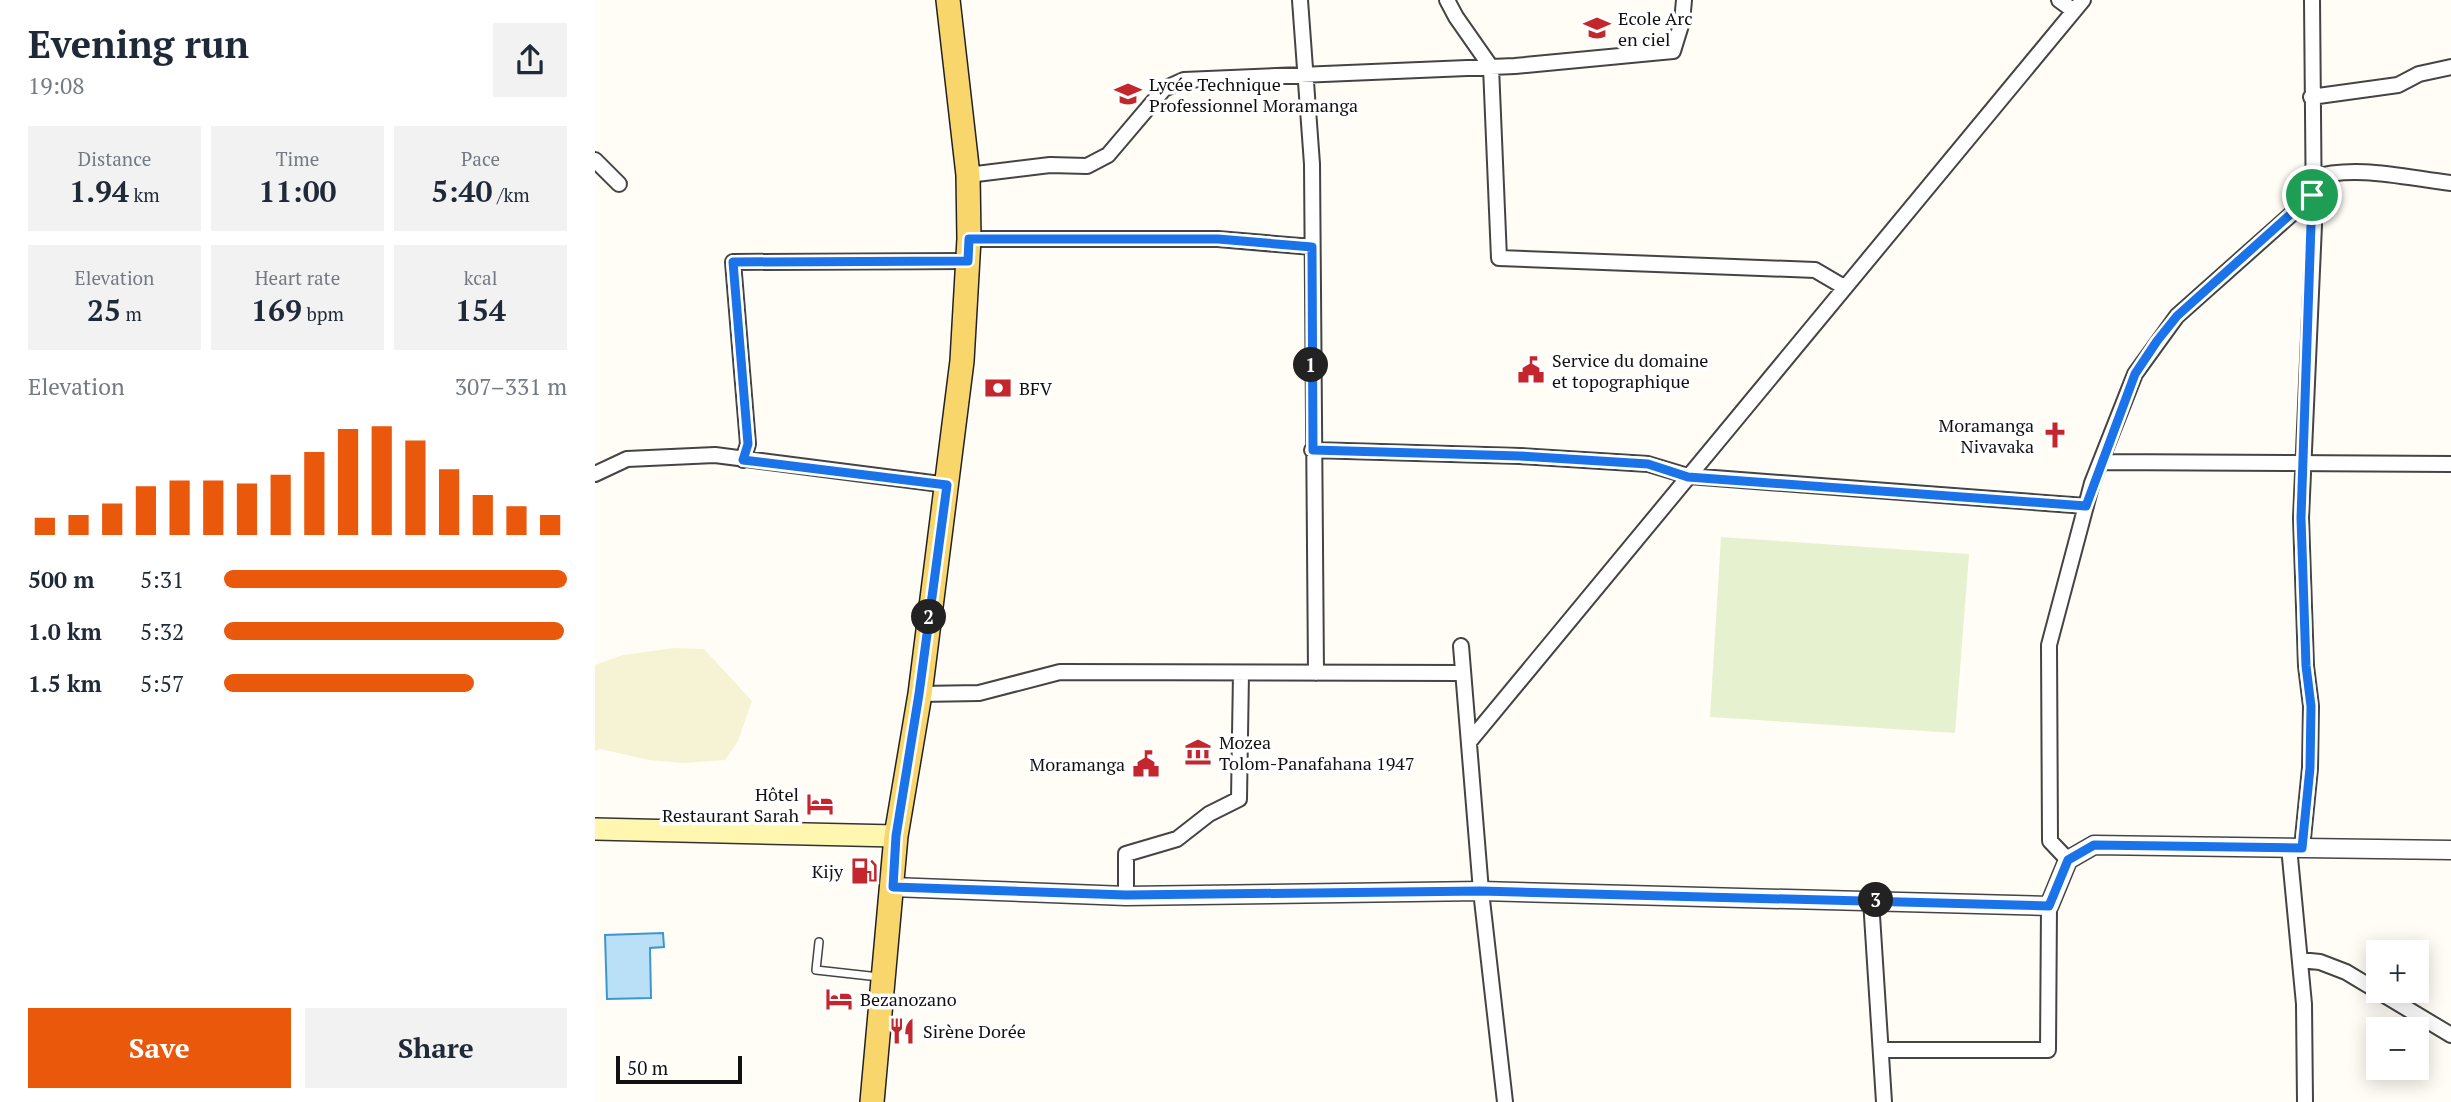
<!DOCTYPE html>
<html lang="en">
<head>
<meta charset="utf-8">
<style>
  body { margin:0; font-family:"PT Serif",serif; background:#f2f2f3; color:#1f2937; height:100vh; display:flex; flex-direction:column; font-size:26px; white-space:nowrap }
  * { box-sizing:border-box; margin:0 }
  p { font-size:23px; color:#747a83 }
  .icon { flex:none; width:38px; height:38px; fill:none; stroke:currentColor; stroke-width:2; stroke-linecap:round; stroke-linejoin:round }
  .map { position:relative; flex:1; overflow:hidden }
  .sheet { display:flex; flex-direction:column; background:#fff; width:595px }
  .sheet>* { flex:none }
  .buttons { position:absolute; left:1771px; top:940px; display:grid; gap:14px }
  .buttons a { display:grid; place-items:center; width:63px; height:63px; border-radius:0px; background:#fff; box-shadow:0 4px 18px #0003; font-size:35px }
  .scale { position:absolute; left:21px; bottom:18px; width:126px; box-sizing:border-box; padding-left:7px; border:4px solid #111; border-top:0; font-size:19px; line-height:24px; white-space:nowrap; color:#111; -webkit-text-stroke:5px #fff; paint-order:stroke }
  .pin { position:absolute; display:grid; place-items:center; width:60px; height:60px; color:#fff; margin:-30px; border:4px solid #fff; border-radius:50%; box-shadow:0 2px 7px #0007 }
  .km { position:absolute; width:35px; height:35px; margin:-18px; border-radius:50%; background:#222; color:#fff; font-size:19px; line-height:35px; text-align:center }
  .round { display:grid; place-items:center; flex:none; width:74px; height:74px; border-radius:0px; background:#f2f2f3 }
  .headline { display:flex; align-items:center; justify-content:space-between; height:119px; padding:0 28px }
  h1 { font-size:38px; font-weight:800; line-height:52px }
  .figures { display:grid; grid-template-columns:repeat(3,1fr); gap:10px; height:119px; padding:7px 28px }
  .figures div { display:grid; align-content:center; border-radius:0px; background:#f2f2f3; text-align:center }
  .figures b { font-size:30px; font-weight:800 }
  .figures small { font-size:19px; font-weight:400 }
  .figures p { font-size:19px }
  .chart { height:196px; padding:14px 28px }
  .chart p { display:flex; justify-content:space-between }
  .chart svg { width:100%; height:126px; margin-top:7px; stroke:#ea580c; stroke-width:6 }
  .action { display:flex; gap:14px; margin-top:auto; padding:14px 28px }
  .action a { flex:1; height:80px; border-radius:0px; background:#ea580c; color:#fff; font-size:28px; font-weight:800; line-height:80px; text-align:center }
  .action a+a { background:#f2f2f3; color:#1f2937 }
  ul { padding:0 28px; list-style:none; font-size:23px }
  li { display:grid; grid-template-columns:112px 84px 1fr; align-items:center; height:52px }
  li i { height:18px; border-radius:9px; background:#ea580c }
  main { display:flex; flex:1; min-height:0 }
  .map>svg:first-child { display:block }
  .farmland { fill:#f6f3d4 }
  .pitch { fill:#e6f2cf }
  .water { fill:#b9e0f7; stroke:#3f96cf; stroke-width:2 }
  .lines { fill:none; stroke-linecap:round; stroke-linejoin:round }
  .service-casing { stroke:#444; stroke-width:10 }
  .minor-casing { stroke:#444; stroke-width:18 }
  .tertiary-casing { stroke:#444; stroke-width:21 }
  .secondary-casing { stroke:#333; stroke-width:24 }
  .primary-casing { stroke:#222; stroke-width:26 }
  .service { stroke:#fff; stroke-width:7 }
  .minor { stroke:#fff; stroke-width:14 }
  .tertiary { stroke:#fff; stroke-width:18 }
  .secondary { stroke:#fff6b0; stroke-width:21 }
  .primary { stroke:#f9d66b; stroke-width:23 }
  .route-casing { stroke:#fff; stroke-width:14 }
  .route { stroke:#1a73e8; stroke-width:9 }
  .labels { text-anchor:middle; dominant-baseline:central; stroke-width:7; stroke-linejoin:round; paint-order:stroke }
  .poi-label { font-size:18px; fill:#111; stroke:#fff; text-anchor:start }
</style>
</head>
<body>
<main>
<section class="sheet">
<div class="headline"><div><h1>Evening run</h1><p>19:08</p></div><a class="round"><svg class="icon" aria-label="share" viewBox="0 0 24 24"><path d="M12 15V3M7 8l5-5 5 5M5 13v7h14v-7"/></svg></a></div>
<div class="figures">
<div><p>Distance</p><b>1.94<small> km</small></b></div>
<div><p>Time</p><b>11:00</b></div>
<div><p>Pace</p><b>5:40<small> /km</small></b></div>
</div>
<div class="figures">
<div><p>Elevation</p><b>25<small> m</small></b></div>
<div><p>Heart rate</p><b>169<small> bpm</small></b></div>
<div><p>kcal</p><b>154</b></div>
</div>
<div class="chart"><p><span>Elevation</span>307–331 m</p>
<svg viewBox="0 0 160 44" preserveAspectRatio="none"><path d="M5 44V38M15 44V37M25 44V33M35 44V27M45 44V25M55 44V25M65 44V26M75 44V23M85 44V15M95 44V7M105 44V6M115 44V11M125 44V21M135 44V30M145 44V34M155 44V37"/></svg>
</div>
<ul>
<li><b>500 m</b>5:31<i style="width:100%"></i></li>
<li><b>1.0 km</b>5:32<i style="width:99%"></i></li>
<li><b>1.5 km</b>5:57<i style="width:73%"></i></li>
</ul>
<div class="action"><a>Save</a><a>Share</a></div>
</section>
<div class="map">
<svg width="1856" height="1102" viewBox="0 0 1856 1102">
  <rect width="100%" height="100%" fill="#fffdf5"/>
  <path class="farmland" d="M79,648L109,649L157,701L143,741L130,760L88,763L54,760L5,749L0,751V665L28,655Z"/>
  <path class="pitch" d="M1126,537L1374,554L1360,733L1115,717Z"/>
  <path class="water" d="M68,933L69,947L55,948L56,998L12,999L10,935Z"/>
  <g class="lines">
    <g class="service-casing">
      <path id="service" d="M224,942L221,970L284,977"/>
    </g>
    <g class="minor-casing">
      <path id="minor" d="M705,0L717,164L721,673
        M852,0L861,17L896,67L904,258L1220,270L1249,287
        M1464,0L1479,11
        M1716,97L1803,85L1824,74L1856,67
        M0,160L24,184
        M373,175L455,165L492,166L513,155L569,89L589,80L920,66L1078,51L1087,22L1089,0
        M1717,178C1760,164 1812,178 1856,183
        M374,239H623L717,247
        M717,450L925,456L1053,464L1093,476L1491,506
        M148,460L153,444L138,262L373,261
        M1506,462L1856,464
        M0,474L32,459L120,455L353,485
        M866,646L886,891L910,1102
        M325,694L384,693L465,672L868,673
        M874,742L1488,0
        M1694,847L1709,1004L1710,1102
        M1707,848L1715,768L1716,706L1711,666L1706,518L1719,225L1717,0
        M1473,860L1455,841L1454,645L1497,483L1540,374L1582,316L1718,195
        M531,896V854L582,839L614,814L644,799L646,673
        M1276,900L1289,1102
        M1705,960L1725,962L1751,972L1856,1035
        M1286,1050H1453L1454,906"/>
    </g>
    <g class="tertiary-casing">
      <path id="tertiary" d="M297,887L531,896L886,891L1454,906L1473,860L1499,845L1856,850"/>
    </g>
    <g class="secondary-casing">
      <path id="secondary" d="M0,829L301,836"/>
    </g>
    <g class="primary-casing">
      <path id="primary" d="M277,1102L301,836L325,694L367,361L374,239L373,175L353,0"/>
    </g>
    <use href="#service" class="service"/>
    <use href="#minor" class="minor"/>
    <use href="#tertiary" class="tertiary"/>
    <use href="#secondary" class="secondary"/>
    <use href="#primary" class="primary"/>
  </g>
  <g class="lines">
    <g class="route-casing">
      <path id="route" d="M1717,195L1706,518L1711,666L1716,706L1715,768L1707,848L1499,845L1473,860L1454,906L886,891L531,895L298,887L301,836L324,694L352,485L148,460L153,444L138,262L373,261L374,239H623L717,247L718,450L925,456L1053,464L1093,477L1491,506L1540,374L1562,341L1582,316Z"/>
    </g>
    <use href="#route" class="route"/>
  </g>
  <defs>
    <g id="school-bare" transform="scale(2.1)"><path d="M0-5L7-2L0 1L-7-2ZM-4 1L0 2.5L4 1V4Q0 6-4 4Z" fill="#c4262e" stroke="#fff" stroke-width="2.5" paint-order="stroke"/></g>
    <g id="civic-bare" transform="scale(2.1)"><path d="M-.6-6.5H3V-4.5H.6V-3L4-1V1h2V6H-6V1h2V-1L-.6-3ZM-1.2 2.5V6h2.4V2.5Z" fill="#c4262e" stroke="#fff" stroke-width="2.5" paint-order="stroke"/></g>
    <g id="bank-bare" transform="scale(2.1)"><path d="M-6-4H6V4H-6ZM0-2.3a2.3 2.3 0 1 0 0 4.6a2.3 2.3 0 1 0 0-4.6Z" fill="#c4262e" stroke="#fff" stroke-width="2.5" paint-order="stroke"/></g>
    <g id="church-bare" transform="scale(2.1)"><path d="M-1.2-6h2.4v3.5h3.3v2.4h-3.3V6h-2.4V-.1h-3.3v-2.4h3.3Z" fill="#c4262e" stroke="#fff" stroke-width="2.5" paint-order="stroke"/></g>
    <g id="museum-bare" transform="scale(2.1)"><path d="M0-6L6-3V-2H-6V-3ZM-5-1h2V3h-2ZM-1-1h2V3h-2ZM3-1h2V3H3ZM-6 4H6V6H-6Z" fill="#c4262e" stroke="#fff" stroke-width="2.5" paint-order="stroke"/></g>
    <g id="hotel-bare" transform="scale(2.1)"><path d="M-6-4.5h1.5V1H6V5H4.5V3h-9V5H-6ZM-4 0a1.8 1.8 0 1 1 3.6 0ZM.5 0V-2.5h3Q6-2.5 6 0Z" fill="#c4262e" stroke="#fff" stroke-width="2.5" paint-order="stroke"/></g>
    <g id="fuel-bare" transform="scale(2.1)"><path d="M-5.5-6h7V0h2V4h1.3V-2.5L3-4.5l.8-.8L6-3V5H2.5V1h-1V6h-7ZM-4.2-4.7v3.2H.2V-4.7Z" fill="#c4262e" stroke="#fff" stroke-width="2.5" paint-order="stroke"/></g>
    <g id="restaurant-bare" transform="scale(2.1)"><path d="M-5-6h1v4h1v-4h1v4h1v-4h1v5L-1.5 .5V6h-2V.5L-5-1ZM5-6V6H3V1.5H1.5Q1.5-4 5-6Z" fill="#c4262e" stroke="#fff" stroke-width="2.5" paint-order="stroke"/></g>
  </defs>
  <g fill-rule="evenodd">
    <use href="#school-bare" x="1002" y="28"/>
    <use href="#school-bare" x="533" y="94"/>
    <use href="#civic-bare" x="936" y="370"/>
    <use href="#bank-bare" x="403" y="388"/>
    <use href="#church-bare" x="1460" y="435"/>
    <use href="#museum-bare" x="603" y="752"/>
    <use href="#civic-bare" x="551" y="764"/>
    <use href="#hotel-bare" x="225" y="804"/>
    <use href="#fuel-bare" x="269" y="871"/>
    <use href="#hotel-bare" x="244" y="999"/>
    <use href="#restaurant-bare" x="307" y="1031"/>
  </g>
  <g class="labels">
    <g class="poi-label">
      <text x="1023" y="18">Ecole Arc<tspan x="1023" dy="21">en ciel</tspan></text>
      <text x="554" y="84">Lycée Technique<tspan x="554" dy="21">Professionnel Moramanga</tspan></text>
      <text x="957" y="360">Service du domaine<tspan x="957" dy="21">et topographique</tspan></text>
      <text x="424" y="388">BFV</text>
      <text x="1439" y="425" text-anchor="end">Moramanga<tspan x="1439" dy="21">Nivavaka</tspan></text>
      <text x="624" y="742">Mozea<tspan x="624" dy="21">Tolom-Panafahana 1947</tspan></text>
      <text x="530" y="764" text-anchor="end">Moramanga</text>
      <text x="204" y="794" text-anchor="end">Hôtel<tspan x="204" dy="21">Restaurant Sarah</tspan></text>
      <text x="248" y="871" text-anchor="end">Kijy</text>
      <text x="265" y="999">Bezanozano</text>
      <text x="328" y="1031">Sirène Dorée</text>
    </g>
  </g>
</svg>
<div class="buttons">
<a>+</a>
<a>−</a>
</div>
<div class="scale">50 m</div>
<div class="pin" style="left:1717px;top:195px;background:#1e9e55"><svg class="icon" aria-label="arrive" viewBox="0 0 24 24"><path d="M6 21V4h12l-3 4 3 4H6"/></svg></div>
<b class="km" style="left:716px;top:365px">1</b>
<b class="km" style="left:334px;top:617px">2</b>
<b class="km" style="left:1281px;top:900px">3</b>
</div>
</main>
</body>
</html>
